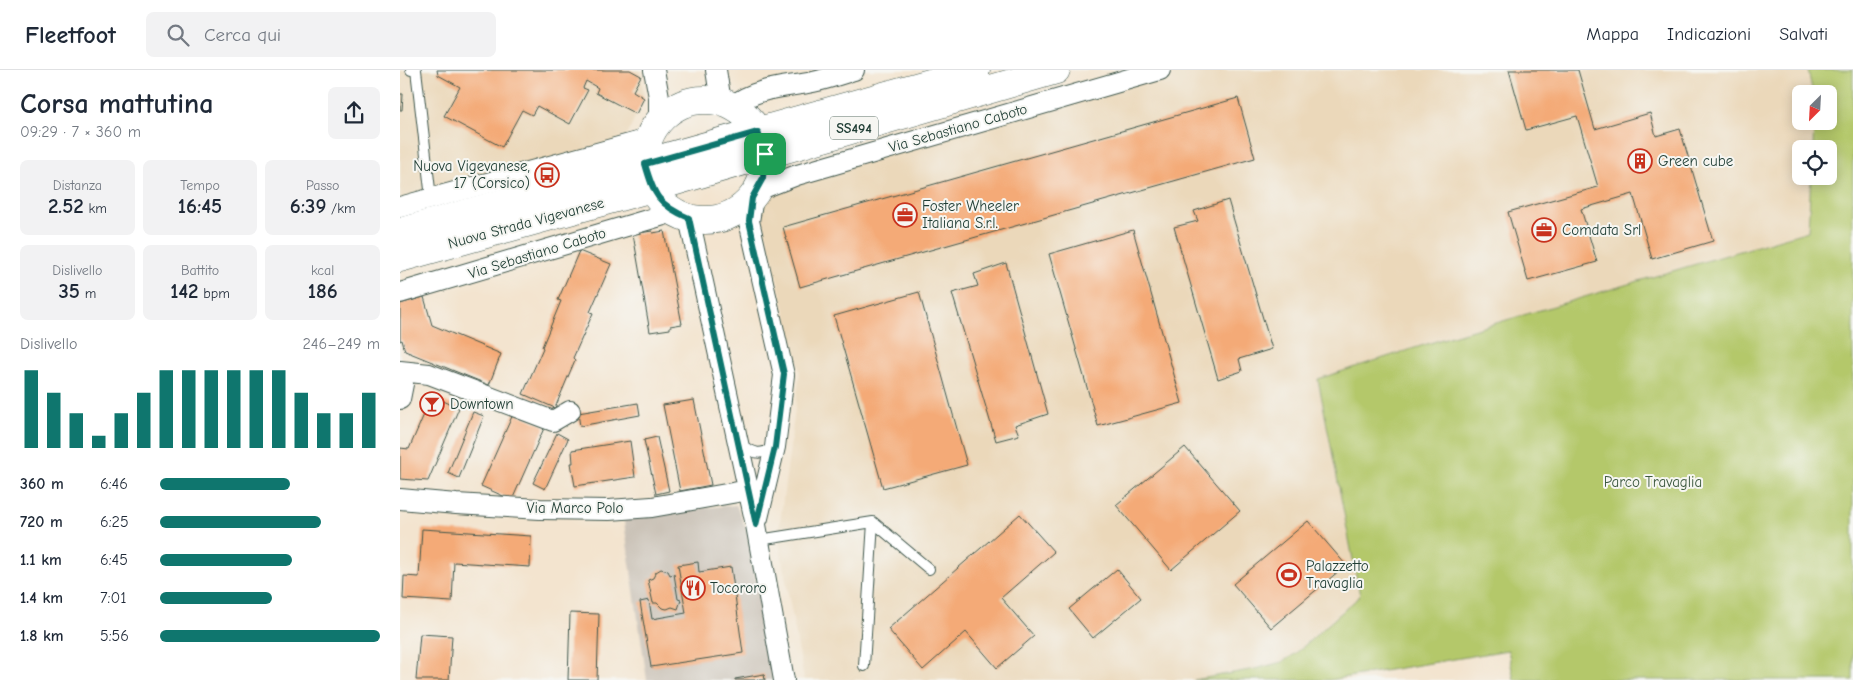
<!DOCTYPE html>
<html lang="it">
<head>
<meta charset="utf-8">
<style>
  body { margin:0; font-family:"Comic Neue",sans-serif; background:#f2f2f3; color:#1f2937; height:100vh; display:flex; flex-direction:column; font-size:19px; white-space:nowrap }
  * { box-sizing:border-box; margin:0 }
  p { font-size:16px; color:#747a83 }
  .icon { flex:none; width:28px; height:28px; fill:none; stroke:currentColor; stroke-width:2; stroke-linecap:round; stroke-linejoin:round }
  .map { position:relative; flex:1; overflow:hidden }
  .panel { display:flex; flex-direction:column; background:#fff; width:400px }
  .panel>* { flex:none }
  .needle { width:32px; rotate:204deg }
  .buttons { position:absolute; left:1392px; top:15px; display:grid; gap:10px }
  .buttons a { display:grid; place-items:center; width:45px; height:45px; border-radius:8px; background:#fff; box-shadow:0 2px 12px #0003; font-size:25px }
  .pin { position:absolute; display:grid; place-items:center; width:42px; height:42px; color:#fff; margin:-21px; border-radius:10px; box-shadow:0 2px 8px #0006 }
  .round { display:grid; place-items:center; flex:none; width:52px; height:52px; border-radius:8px; background:#f2f2f3 }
  .overview { display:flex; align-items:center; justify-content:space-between; height:85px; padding:0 20px }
  h1 { font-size:28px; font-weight:700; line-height:38px }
  .stats { display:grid; grid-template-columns:repeat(3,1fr); gap:8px; height:85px; padding:5px 20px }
  .stats div { display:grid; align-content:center; border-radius:8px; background:#f2f2f3; text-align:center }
  .stats b { font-size:21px; font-weight:700 }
  .stats small { font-size:14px; font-weight:400 }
  .stats p { font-size:14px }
  .chart { height:140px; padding:10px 20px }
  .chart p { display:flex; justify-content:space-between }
  .chart svg { width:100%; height:90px; margin-top:5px; stroke:#0f766e; stroke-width:6 }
  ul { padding:0 20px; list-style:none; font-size:16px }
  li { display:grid; grid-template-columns:80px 60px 1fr; align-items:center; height:38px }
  li i { height:12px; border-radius:6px; background:#0f766e }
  header { display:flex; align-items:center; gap:30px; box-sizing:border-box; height:70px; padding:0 25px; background:#fff; border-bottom:1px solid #e0e1e3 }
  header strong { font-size:24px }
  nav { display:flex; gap:28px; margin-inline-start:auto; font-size:18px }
  .search { width:350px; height:45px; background:#f2f2f3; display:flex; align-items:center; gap:12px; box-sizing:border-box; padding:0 18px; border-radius:8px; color:#747a83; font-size:19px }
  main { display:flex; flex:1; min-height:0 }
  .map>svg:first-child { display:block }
  .built { fill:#ebd8ba }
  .industrial { fill:#cbc3b8 }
  .green { fill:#b4c86b; stroke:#6a8250 }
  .building { fill:#f4aa77 }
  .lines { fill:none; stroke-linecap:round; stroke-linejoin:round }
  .service-casing { stroke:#3f564b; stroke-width:12 }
  .minor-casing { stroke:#3f564b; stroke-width:22 }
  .primary-casing { stroke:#3f564b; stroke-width:29 }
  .service { stroke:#fff; stroke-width:10 }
  .minor { stroke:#fff; stroke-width:20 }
  .primary { stroke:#fff; stroke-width:28 }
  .route-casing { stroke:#fff; stroke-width:10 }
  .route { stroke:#0f766e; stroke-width:6 }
  .labels { text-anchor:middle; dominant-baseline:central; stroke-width:4; stroke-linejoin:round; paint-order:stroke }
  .shield { fill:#f6f6f2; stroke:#60746d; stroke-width:1 }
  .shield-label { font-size:14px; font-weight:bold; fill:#1f3d34 }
  .street-label { font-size:15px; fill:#1f3d34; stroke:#f6f6f2 }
  .poi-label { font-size:15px; fill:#1f3d34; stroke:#f6f6f2; text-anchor:start }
  .park-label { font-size:15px; fill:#3d593f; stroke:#f6f6f2 }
</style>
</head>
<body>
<header>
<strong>Fleetfoot</strong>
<div class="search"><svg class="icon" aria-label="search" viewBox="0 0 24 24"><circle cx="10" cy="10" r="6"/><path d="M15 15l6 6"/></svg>Cerca qui</div>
<nav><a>Mappa</a><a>Indicazioni</a><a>Salvati</a></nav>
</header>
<main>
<section class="panel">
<div class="overview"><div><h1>Corsa mattutina</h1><p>09:29 · 7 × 360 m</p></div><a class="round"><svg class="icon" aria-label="share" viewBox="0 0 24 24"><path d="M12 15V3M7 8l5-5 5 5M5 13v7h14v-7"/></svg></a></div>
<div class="stats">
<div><p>Distanza</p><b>2.52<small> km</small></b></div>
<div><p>Tempo</p><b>16:45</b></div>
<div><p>Passo</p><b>6:39<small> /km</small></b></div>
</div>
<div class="stats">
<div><p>Dislivello</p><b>35<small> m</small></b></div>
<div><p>Battito</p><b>142<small> bpm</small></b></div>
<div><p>kcal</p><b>186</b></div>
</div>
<div class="chart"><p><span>Dislivello</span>246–249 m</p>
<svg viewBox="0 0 160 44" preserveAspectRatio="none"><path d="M5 44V6M15 44V17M25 44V27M35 44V38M45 44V27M55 44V17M65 44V6M75 44V6M85 44V6M95 44V6M105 44V6M115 44V6M125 44V17M135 44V27M145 44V27M155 44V17"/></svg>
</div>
<ul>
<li><b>360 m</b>6:46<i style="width:59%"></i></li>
<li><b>720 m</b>6:25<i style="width:73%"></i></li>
<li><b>1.1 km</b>6:45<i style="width:60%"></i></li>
<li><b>1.4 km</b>7:01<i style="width:51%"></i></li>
<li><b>1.8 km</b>5:56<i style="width:100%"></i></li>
</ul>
</section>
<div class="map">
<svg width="1453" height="610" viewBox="0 0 1453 610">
  <rect width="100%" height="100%" fill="#f6f6f2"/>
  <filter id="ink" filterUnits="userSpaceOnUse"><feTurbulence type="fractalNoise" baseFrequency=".02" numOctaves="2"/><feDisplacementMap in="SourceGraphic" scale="10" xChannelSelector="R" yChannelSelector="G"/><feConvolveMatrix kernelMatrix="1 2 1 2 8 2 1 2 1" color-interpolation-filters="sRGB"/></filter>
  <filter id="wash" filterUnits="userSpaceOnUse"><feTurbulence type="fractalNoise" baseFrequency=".0096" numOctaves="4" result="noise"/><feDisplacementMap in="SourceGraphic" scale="20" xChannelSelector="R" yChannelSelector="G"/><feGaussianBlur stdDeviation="1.12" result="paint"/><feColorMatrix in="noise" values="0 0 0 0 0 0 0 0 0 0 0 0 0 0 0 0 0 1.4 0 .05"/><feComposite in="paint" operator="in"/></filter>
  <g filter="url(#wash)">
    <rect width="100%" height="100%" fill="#f3e4cf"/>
    <path class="built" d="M0,0H240L244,28L215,90L0,149Z
      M741,0H1408L1413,24H1401V51H1414L1413,79H1401V106H1411L1408,161L1049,267L918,309L960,526L895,584L882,592L855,599L794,610H404L378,467L400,302L358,130L368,108Z"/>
    <path class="industrial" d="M336,435L347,461L374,610H247L223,445Z"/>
    <path class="green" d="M1408,0H1453V610H1114L1108,580L930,610H794L855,599L882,592L895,584L960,526L918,309L1049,267L1408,161L1411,106H1429V79H1413L1414,51H1429V24H1413Z"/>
    <g id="blocks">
      <path class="building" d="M37,0H230L241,6L233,21L244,28L236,44L196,23L198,18L186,11L183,18L188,20L170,54L137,36L132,45L122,40L102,77L44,46L60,17L38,5Z
        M1109,0H1178L1195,59L1250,43L1256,66L1280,59L1313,171L1252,189L1233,124L1181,139L1197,192L1128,211L1108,142L1198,117L1177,46L1126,60Z
        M0,24H3L2,40H0Z
        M838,28L855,88L400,217L383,157Z
        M828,130L872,279L839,289L842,301L818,309L774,157L798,151L794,141Z
        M733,160L782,333L698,356L649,184Z
        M252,161L253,163L264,161L282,254L270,256V259L250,262L233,164Z
        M179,181L211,194L190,242L193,243L173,288L175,290L155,338L123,324L143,278L142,277L161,231L158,230Z
        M606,193L648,344L615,355L619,365L596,371L552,223L578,216L574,204Z
        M519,222L567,395L483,418L434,246Z
        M24,227L32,255L101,284L89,315L5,281L2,270L0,271V234Z
        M32,326L59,338L28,411L0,409V378L9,379Z
        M294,330L311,415L280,421L263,335Z
        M238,333L240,345L180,356L178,343Z
        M73,342L84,346L59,408L48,403Z
        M114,342L145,356L112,430L81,416Z
        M157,363L168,369L145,419L133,413Z
        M257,367L269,421L256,424L244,370Z
        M230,371L235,407L175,416L171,393H173L172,380Z
        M785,377L840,441L771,500L716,435Z
        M620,444L654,482L601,528L634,566L597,598L566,562L523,600L488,559Z
        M908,451L946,495L871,558L833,514Z
        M22,459L131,466L130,497L54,492L52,532L3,529L4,506L19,507Z
        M298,492L299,502L331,497L343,583L251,597L240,532L249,530L252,549L286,543L278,495Z
        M261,499L268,501L270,505L274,504L278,529L281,530L278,539L272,537L267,539L262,538L257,533H253L248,510L253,508L256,502Z
        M717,499L741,528L693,568L669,539Z
        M170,543L199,544L197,610H168Z
        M20,564L52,566L49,610H16Z
        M364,604L365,610H335V609Z"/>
    </g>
  </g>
  <g filter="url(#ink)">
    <use href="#blocks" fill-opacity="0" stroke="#3f564b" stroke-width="1"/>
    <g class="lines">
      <g class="service-casing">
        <path id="service" d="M11,0H16L31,128
          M340,375C355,383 358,386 374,378
          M359,470L473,452
          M464,596L473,452L529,499"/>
      </g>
      <g class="minor-casing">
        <path id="minor" d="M254,0L259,27V51
          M316,0L321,32
          M332,36C358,17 383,18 413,12C427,9 441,4 454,0
          M358,120L397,105L760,0
          M353,128L349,151L384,305L375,377L358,448
          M0,137L248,69
          M289,148L356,455L384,610
          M0,223L274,142
          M0,301L29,304L153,351L170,341
          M0,307L3,314L0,329
          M0,429L56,434L140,439L209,440L252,437L349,420"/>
      </g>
      <g class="primary-casing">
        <path id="primary" d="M245 90a60 60 0 1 1 120 0a60 60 0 1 1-120 0Z
          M0,162L576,0
          M0,188L252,118L656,0"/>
      </g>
      <use href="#service" class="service"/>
      <use href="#minor" class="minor"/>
      <use href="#primary" class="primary"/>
    </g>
  </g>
  <g class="lines" filter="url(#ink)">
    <g class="route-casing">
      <path id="route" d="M358,62L365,84L363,108L352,128L349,151L384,304L375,377L356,455L289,148C258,135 254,125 245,94Z"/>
    </g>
    <use href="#route" class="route"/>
  </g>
  <defs>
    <g id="building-ring" transform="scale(1.25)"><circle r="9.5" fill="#f6f6f2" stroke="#c8321e" stroke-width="1.5"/><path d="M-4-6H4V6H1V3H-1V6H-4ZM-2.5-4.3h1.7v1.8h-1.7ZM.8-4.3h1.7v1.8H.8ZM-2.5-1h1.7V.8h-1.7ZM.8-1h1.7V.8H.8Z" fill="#c8321e"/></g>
    <g id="bus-ring" transform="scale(1.25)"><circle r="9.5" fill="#f6f6f2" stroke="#c8321e" stroke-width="1.5"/><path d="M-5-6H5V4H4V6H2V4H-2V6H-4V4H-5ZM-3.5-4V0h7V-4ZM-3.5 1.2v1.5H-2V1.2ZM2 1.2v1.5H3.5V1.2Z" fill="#c8321e"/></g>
    <g id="office-ring" transform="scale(1.25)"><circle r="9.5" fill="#f6f6f2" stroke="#c8321e" stroke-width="1.5"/><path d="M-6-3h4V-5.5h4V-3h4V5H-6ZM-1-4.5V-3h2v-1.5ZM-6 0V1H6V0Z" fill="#c8321e"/></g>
    <g id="bar-ring" transform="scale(1.25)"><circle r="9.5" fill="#f6f6f2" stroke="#c8321e" stroke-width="1.5"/><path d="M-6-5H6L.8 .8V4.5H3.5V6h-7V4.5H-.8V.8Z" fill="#c8321e"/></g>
    <g id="stadium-ring" transform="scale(1.25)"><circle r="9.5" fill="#f6f6f2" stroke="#c8321e" stroke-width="1.5"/><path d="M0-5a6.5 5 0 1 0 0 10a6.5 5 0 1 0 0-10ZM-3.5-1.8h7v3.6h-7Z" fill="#c8321e"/></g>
    <g id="restaurant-ring" transform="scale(1.25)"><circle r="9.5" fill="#f6f6f2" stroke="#c8321e" stroke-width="1.5"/><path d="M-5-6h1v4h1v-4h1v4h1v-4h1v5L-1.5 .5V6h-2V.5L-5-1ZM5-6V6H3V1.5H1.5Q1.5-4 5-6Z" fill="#c8321e"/></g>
  </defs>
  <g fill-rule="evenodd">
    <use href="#building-ring" x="1240" y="91"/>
    <use href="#bus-ring" x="147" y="105"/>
    <use href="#office-ring" x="505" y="145"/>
    <use href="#office-ring" x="1144" y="160"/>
    <use href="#bar-ring" x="32" y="334"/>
    <use href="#stadium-ring" x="889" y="505"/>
    <use href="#restaurant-ring" x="293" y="518"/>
  </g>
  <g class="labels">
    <rect class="shield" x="430" y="46.5" width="48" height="23" rx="4"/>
    <g class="shield-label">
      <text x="454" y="58">SS494</text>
    </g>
    <g class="street-label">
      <text transform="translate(558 58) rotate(-16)">Via Sebastiano Caboto</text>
      <text transform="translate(126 153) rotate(-15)">Nuova Strada Vigevanese</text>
      <text transform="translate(137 183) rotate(-17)">Via Sebastiano Caboto</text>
      <text x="175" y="438">Via Marco Polo</text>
    </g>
    <g class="poi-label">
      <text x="1258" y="91">Green cube</text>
      <text x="130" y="96" text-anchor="end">Nuova Vigevanese,<tspan x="130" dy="17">17 (Corsico)</tspan></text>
      <text x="522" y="136">Foster Wheeler<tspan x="522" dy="17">Italiana S.r.l.</tspan></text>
      <text x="1162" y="160">Comdata Srl</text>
      <text x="50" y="334">Downtown</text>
      <text x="906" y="496">Palazzetto<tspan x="906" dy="17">Travaglia</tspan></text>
      <text x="310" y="518">Tocororo</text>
    </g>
    <g class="park-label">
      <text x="1253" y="412">Parco Travaglia</text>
    </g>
  </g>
</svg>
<div class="buttons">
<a><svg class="needle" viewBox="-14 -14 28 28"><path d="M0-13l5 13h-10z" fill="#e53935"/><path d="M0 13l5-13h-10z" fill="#747a83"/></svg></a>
<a><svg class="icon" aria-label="locate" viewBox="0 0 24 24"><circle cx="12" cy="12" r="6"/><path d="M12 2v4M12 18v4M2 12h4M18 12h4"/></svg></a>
</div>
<div class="pin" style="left:365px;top:84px;background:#1e9e55"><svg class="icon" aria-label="arrive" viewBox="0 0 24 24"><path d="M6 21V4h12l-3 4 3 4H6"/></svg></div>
</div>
</main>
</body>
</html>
